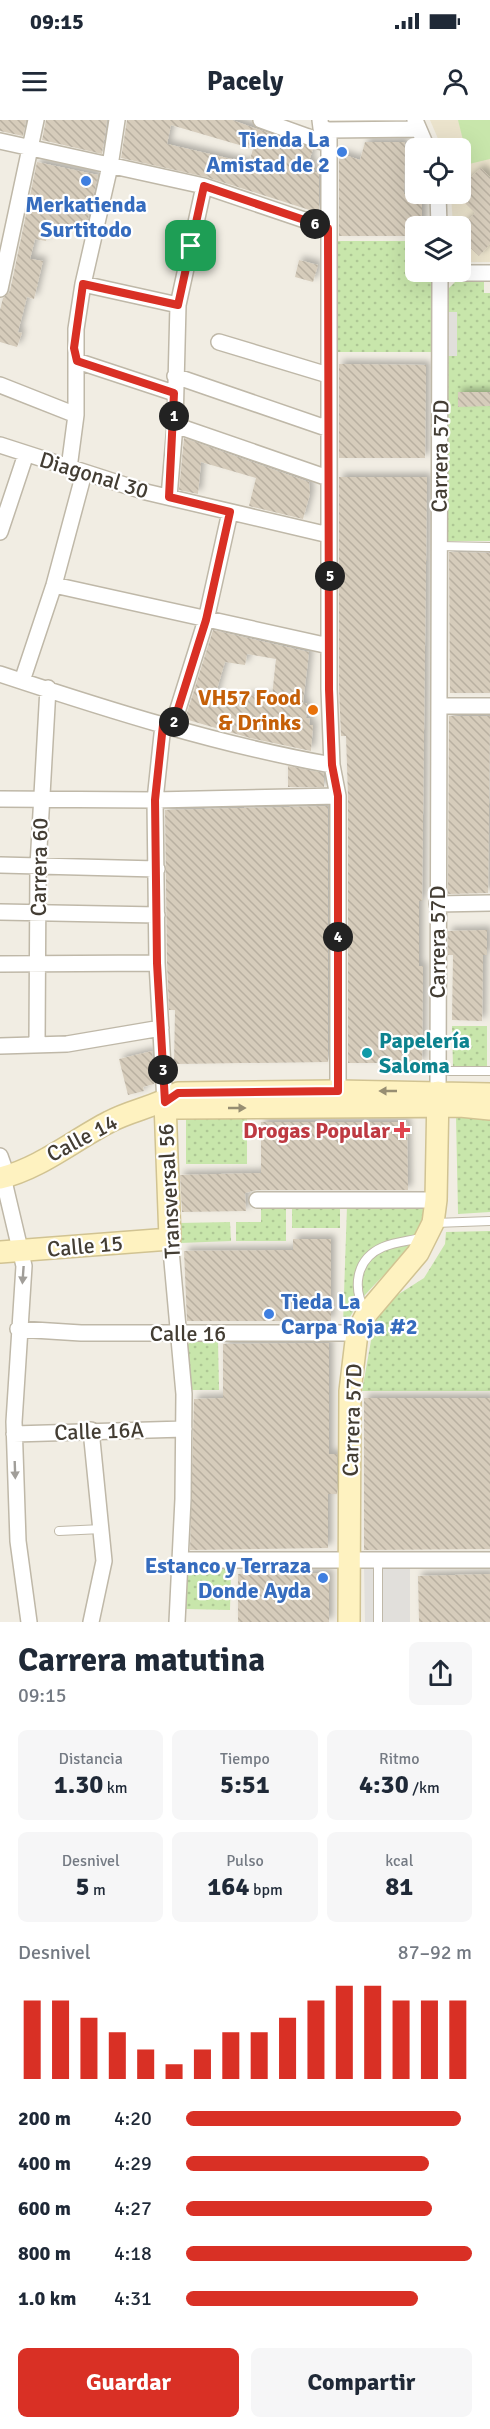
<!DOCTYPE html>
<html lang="es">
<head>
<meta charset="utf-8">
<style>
  body { margin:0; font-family:Signika,sans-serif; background:#f6f6f7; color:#1f2937; height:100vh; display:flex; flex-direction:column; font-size:22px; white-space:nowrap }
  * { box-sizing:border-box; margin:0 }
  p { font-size:20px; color:#747a83 }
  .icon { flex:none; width:33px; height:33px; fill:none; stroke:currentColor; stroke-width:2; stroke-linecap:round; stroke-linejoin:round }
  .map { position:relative; height:1502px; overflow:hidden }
  .sheet { display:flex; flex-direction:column; background:#fff; flex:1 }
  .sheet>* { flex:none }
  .tools { position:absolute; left:405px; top:18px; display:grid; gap:12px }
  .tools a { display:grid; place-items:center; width:66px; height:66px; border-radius:9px; background:#fff; box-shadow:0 6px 24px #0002; font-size:30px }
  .pin { position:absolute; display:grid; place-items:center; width:51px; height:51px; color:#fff; margin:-26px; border-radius:12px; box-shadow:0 3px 9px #0006 }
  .km { position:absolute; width:30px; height:30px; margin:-15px; border-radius:50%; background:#222; color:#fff; font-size:16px; line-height:30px; text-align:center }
  .round { display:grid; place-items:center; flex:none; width:63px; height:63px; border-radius:9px; background:#f6f6f7 }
  .headline { display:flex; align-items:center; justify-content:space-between; height:102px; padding:0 18px }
  h1 { font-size:33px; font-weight:700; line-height:45px }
  .metrics { display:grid; grid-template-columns:repeat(3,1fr); gap:9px; height:102px; padding:6px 18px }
  .metrics div { display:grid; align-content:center; border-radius:9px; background:#f6f6f7; text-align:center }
  .metrics b { font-size:26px; font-weight:700 }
  .metrics small { font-size:16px; font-weight:400 }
  .metrics p { font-size:16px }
  .chart { height:168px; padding:12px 18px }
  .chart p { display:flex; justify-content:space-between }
  .chart svg { width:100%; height:108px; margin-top:6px; stroke:#d93025; stroke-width:6 }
  .cta { display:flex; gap:12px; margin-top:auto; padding:12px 18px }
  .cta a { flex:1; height:69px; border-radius:9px; background:#d93025; color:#fff; font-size:24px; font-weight:700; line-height:69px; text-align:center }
  .cta a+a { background:#f6f6f7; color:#1f2937 }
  ul { padding:0 18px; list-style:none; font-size:20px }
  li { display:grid; grid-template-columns:96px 72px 1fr; align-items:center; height:45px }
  li i { height:15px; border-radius:8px; background:#d93025 }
  .status { display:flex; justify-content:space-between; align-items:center; height:42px; padding:0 30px; background:#fff; direction:ltr }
  .status svg { height:16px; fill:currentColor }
  header { display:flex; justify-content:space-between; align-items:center; height:78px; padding:0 18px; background:#fff; font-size:27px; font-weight:700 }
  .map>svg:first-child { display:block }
  .education { fill:#ebe3cc }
  .grass { fill:#c8e6ab }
  .park { fill:url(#park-dots) }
  .parking { fill:#e1dfdb }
  .building { fill:url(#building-back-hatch); fill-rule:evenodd; filter:url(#shadow) }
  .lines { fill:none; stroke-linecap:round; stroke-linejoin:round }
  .lane-casing { stroke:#bfb8a8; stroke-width:10 }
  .street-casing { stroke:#bfb8a8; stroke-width:18 }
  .secondary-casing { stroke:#d1c392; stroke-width:24 }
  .lane { stroke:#fff; stroke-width:8 }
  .street { stroke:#fff; stroke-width:15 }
  .secondary { stroke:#fef2c0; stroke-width:21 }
  .oneway { fill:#978e72 }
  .oneway2 { fill:#a19e99 }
  .route-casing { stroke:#fff; stroke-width:12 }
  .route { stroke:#d93025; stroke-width:8 }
  .shop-dot { fill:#3f7fe0; stroke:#fff; stroke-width:2 }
  .food-dot { fill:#e8710a; stroke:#fff; stroke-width:2 }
  .culture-dot { fill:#0f9aa8; stroke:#fff; stroke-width:2 }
  .health-dot { fill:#e0444e; stroke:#fff; stroke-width:2 }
  .labels { text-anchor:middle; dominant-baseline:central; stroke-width:4.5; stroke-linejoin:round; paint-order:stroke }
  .shop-label { font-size:22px; font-weight:bold; fill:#366cbe; stroke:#fff; text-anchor:end }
  .street-label { font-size:22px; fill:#433d33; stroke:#fff }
  .food-label { font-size:22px; font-weight:bold; fill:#c56008; stroke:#fff; text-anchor:end }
  .culture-label { font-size:22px; font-weight:bold; fill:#0d838f; stroke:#fff; text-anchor:start }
  .health-label { font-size:22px; font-weight:bold; fill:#be3a42; stroke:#fff; text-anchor:end }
</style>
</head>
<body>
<div class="status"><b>09:15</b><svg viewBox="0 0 49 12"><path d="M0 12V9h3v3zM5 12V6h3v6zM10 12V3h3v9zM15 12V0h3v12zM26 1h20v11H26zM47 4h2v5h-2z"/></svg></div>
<header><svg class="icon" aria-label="menu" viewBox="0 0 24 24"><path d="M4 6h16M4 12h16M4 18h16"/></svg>Pacely<svg class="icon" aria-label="person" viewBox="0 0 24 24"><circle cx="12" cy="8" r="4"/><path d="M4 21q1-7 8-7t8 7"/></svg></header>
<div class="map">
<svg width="490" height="1502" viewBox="0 0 490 1502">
  <defs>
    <pattern id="park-dots" width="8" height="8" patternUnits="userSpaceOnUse" patternTransform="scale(1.5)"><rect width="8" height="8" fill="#c8e6ab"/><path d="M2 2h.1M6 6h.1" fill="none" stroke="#adc694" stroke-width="1.8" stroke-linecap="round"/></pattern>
    <pattern id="building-back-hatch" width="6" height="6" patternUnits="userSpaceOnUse" patternTransform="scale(1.5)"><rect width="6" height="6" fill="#d6ccbb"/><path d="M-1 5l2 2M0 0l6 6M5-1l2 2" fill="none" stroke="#b9b0a1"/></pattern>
    <filter id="shadow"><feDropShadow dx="4" dy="-4" stdDeviation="3" flood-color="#0004"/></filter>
  </defs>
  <rect width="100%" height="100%" fill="#f1ede3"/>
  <path class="education" d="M430,0H490V142H461L460,106H453L451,74H460V28H442Z"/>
  <path class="grass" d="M458,0H490V39L469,44Z"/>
  <path class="park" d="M336,121H415L416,152H434V232H336Z
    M457,160H484V173H490V421H447V236L457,235V193L447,192L446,171Z
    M452,906H487V946L453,947Z
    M456,996L490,998V1092L458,1094Z
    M186,997H247V1044H186Z
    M261,1082H286V1121H236V1102H261Z
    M347,1086H424C423,1125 388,1148 365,1175C358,1183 352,1194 346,1203L343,1204Z
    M292,1087H340V1108H292Z
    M230,1102L231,1121L180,1123L178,1103Z
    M490,1111V1271H362L374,1204L391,1179L424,1158L445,1124L446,1112Z
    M193,1220L218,1221L219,1270H190L186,1226Z
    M187,1449H231L230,1490L186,1489Z"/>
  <path class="parking" d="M447,192H457V236H447Z
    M364,1445H410V1502H365Z"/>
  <path class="building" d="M0,0H26L23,16L0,11Z
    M46,0H107L102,34L42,20Z
    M127,0H232L313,29L309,41L314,43L312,52H319V93L206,57L121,38ZM171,5L253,29L249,43L167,24Z
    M365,22H405L404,74H422V106H416V116H339V33L360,40Z
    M37,42L98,55L85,112L50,105L46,121L35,119L30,139L43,141L34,179L27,177L18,212L22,213L17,227L0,222V190L3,178L10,171Z
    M481,48L490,57V124L479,136L460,118V108L475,93L460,78V67Z
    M299,140L318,145L313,162L295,157Z
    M339,244L426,245L425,338H339Z
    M458,272H490V286L458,287Z
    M184,318L309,362L310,374L303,399L249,386L256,358L201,342L198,374L179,370Z
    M339,357H427L422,781H419V846H423L422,943H348V676L346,616H341L339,569Z
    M449,432L490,433V573H450Z
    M213,510L309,532L303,583H307L306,598L310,599L309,605H313L311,631L250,618L185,599ZM247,534L276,539L272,576H246V584L215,576L225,542L245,545Z
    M449,596H490L488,773L448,774Z
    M288,646L324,653V667H288Z
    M328,686V942L174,944L175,890H169L167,843L165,690Z
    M487,810V835H483L482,901L452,900L453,835H448V811Z
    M152,931L154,964L143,967L144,971L128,975L119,939Z
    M261,1002H407L408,1070H257L245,1073L246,1091L182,1092L180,1055L261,1053Z
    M293,1119H331V1201H187L184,1131L293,1130Z
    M329,1223V1334H337V1374H328V1428L190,1430L194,1279L223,1278V1224Z
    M364,1278H490V1429L364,1430Z
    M329,1453V1502H238V1454Z
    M490,1454V1502H419L418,1456Z"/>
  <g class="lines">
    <g class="lane-casing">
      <path id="lane" d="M439,426L490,427
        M438,951H490
        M435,1103L490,1101
        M366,1192C352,1169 355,1139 383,1127C395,1122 408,1121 421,1118
        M59,1411L102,1409
        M378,1440V1502"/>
    </g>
    <g class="street-casing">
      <path id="street" d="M261,0L328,24
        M320,0L321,8L329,10L419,9
        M415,0L427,28
        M329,10V569L332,645L338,676V971
        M0,21L204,66L328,108
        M438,74L439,106
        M440,153H490
        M83,164L178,185
        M0,169L36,0
        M219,222L328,255
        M77,241L174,273
        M175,256L329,309
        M0,265L76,295
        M175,305L328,358
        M0,325L146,372L329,415
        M69,348L76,295V209L83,164L110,46L117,0
        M169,377L175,305L178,185L204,66
        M0,412L26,334
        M54,465L329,526
        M0,554C109,590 219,625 332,645
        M22,561L54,465L84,353
        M439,586H490
        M163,605L155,680L157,843L165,982
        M172,608L206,500L230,392
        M0,679L155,680L338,676
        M0,745L157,749
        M437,784L490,783
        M0,792L157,795
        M0,844L157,843
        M37,925L38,746L48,568
        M0,926L67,924L161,908
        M438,972L440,152
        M0,1036L7,1056
        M3,1057L24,1146L14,1302L18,1421L29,1502
        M257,1080H436
        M170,1119L184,1274L183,1379L177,1502
        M18,1209L81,1213H357
        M14,1314L184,1309
        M180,1440H490
        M91,1502L104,1441L91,1310"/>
    </g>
    <g class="secondary-casing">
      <path id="secondary" d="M165,982L178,988L460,986L490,989
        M0,1058C39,1049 74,1020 109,1002C131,990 156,987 178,973L338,971L490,974
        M0,1132L170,1119L165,982
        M349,1502L350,1271L357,1213L367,1193L418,1133L433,1103L436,1080L438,972"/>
    </g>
    <use href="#lane" class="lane"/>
    <use href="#street" class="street"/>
    <use href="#secondary" class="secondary"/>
  </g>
  <defs><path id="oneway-solid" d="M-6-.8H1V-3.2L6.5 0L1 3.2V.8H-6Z" transform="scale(1.5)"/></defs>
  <g class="oneway">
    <use href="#oneway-solid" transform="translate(388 971) rotate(-180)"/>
    <use href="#oneway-solid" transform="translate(237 988)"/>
  </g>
  <g class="oneway2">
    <use href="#oneway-solid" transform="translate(23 1155) rotate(94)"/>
    <use href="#oneway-solid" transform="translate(15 1350) rotate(88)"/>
  </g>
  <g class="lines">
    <g class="route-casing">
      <path id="route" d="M204,66L328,108L329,569L332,645L338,676V971L178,973L165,982L157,843L155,680L163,605L172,608L206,500L230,392L169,377L174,273L77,241L74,228L83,164L178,185Z"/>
    </g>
    <use href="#route" class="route"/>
  </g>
  <g class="shop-dot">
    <circle cx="342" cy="32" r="6"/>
    <circle cx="86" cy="61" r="6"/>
    <circle cx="269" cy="1194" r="6"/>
    <circle cx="323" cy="1458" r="6"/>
  </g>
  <circle class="food-dot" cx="313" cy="590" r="6"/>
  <circle class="culture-dot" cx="367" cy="933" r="6"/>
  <path class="health-dot" d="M399 1001h6v6h6v6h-6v6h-6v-6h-6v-6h6z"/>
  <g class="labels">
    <g class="shop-label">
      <text x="330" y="19">Tienda La<tspan x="330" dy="25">Amistad de 2</tspan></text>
      <text x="86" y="84" text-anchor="middle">Merkatienda<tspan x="86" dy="25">Surtitodo</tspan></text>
      <text x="281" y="1181" text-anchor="start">Tieda La<tspan x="281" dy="25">Carpa Roja #2</tspan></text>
      <text x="311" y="1445">Estanco y Terraza<tspan x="311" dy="25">Donde Ayda</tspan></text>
    </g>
    <g class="street-label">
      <text transform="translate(440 336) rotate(-89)">Carrera 57D</text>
      <text transform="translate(94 355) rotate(17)">Diagonal 30</text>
      <text transform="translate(39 747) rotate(-89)">Carrera 60</text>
      <text transform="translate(437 822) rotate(-90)">Carrera 57D</text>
      <text transform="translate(82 1018) rotate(-28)">Calle 14</text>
      <text transform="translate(169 1071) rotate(-93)">Transversal 56</text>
      <text transform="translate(85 1126) rotate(-5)">Calle 15</text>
      <text x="188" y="1213">Calle 16</text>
      <text transform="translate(352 1300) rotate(-88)">Carrera 57D</text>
      <text transform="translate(99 1311) rotate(-2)">Calle 16A</text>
    </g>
    <g class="food-label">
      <text x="301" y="577">VH57 Food<tspan x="301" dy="25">&amp; Drinks</tspan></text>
    </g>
    <g class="culture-label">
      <text x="379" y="920">Papelería<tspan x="379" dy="25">Saloma</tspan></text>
    </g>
    <g class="health-label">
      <text x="390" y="1010">Drogas Popular</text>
    </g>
  </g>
</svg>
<div class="tools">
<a><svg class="icon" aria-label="locate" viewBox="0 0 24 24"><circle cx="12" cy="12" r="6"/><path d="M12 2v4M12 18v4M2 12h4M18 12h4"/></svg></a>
<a><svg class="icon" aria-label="layers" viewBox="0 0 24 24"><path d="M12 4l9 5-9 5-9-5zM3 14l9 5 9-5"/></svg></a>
</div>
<div class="pin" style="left:191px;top:126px;background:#1e9e55"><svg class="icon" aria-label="arrive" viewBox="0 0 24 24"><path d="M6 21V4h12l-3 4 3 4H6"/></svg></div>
<b class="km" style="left:174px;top:296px">1</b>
<b class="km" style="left:174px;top:602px">2</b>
<b class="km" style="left:163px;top:950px">3</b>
<b class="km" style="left:338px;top:817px">4</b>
<b class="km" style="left:330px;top:456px">5</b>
<b class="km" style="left:315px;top:104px">6</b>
</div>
<section class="sheet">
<div class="headline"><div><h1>Carrera matutina</h1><p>09:15</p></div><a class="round"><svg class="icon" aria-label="share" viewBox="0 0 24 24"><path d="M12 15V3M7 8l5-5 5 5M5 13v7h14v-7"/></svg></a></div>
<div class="metrics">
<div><p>Distancia</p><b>1.30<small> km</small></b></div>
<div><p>Tiempo</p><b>5:51</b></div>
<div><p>Ritmo</p><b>4:30<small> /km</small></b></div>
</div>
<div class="metrics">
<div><p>Desnivel</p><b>5<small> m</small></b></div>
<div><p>Pulso</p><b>164<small> bpm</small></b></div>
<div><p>kcal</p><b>81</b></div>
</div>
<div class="chart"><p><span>Desnivel</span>87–92 m</p>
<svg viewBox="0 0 160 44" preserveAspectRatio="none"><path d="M5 44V12M15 44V12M25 44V19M35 44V25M45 44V32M55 44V38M65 44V32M75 44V25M85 44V25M95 44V19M105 44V12M115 44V6M125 44V6M135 44V12M145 44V12M155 44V12"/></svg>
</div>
<ul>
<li><b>200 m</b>4:20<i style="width:96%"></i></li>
<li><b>400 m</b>4:29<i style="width:85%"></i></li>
<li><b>600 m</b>4:27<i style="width:86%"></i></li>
<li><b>800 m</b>4:18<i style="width:100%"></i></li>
<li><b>1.0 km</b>4:31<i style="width:81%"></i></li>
</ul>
<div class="cta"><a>Guardar</a><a>Compartir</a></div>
</section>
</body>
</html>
